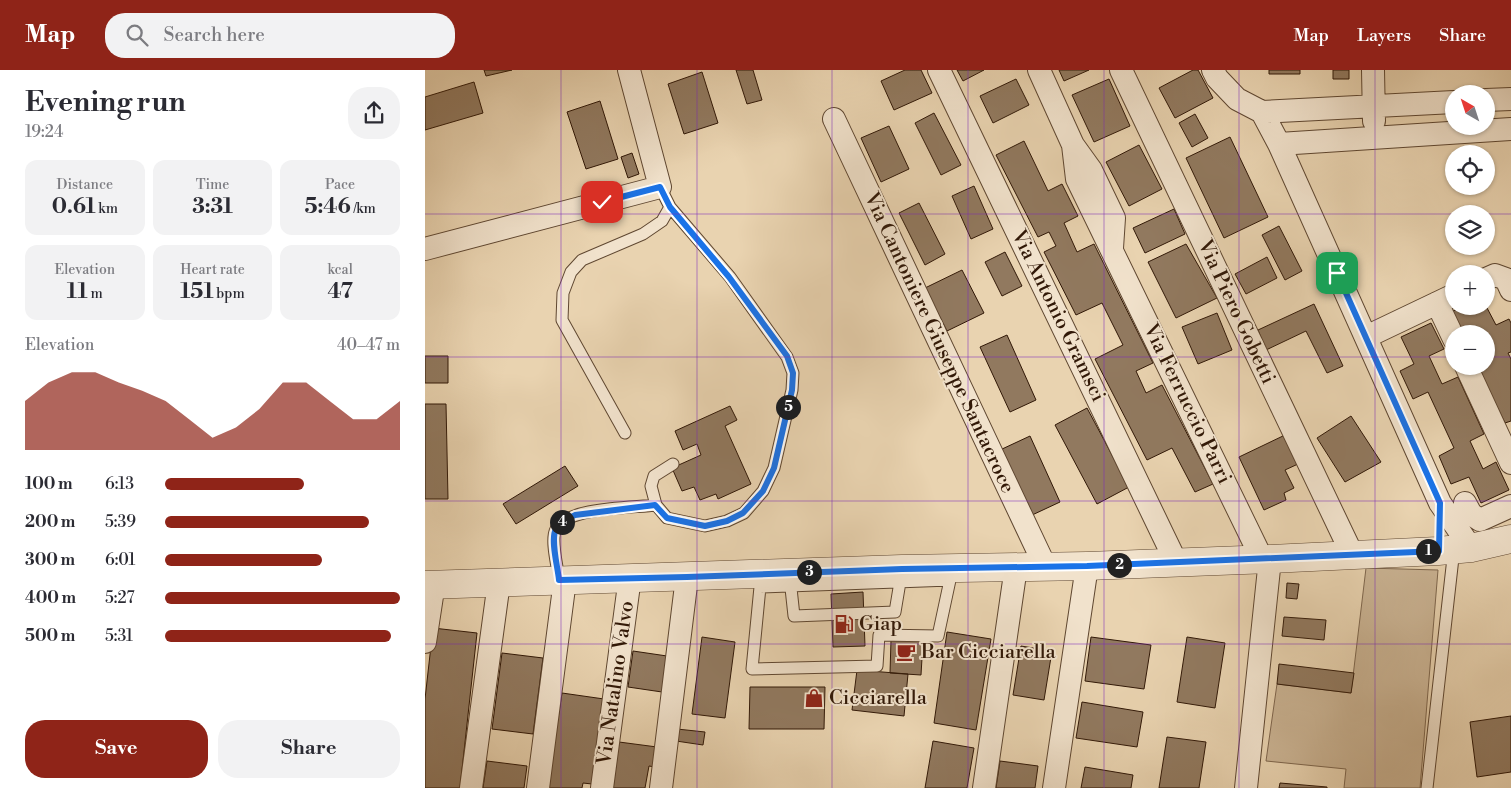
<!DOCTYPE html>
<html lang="en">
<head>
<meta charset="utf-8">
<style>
  body { margin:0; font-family:"Libre Bodoni",serif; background:#f2f2f3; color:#2b2b33; height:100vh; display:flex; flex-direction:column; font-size:19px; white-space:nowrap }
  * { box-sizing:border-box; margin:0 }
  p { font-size:16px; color:#7c7c81 }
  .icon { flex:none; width:28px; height:28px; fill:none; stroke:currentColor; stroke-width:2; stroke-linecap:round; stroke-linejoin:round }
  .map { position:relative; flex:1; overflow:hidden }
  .panel { display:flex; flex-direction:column; background:#fff; width:425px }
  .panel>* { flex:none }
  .needle { width:32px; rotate:321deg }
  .buttons { position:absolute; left:1020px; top:15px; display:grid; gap:10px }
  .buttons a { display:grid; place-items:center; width:50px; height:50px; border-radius:50%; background:#fff; box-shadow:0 1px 4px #0004; font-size:25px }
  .pin { position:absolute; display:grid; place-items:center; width:42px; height:42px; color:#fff; margin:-21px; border-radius:10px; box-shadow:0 2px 8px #0006 }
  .km { position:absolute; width:25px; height:25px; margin:-12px; border-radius:50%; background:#222; color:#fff; font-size:14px; line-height:25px; text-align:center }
  .round { display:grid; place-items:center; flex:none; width:52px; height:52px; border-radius:20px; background:#f2f2f3 }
  .summary { display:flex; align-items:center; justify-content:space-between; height:85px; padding:0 25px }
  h1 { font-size:28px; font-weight:700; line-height:38px }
  .figures { display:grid; grid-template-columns:repeat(3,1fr); gap:8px; height:85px; padding:5px 25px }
  .figures div { display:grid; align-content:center; border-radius:12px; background:#f2f2f3; text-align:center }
  .figures b { font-size:21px; font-weight:700 }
  .figures small { font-size:14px; font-weight:400 }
  .figures p { font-size:14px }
  .chart { height:140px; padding:10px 25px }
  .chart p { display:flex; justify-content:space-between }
  .chart svg { width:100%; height:90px; margin-top:5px; fill:#8f2418; opacity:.7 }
  .cta { display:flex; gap:10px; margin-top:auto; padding:10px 25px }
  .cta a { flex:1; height:58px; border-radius:20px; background:#8f2418; color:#fff; font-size:20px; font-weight:700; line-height:58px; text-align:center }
  .cta a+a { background:#f2f2f3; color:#2b2b33 }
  ul { padding:0 25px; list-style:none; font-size:16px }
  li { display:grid; grid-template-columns:80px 60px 1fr; align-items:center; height:38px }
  li i { height:12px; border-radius:6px; background:#8f2418 }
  header { display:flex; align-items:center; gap:30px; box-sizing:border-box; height:70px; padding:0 25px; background:#8f2418; color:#fff }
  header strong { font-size:24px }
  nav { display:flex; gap:28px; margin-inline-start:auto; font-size:18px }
  .search { width:350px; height:45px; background:#f2f2f3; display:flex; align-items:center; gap:12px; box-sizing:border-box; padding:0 18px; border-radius:20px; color:#7c7c81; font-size:19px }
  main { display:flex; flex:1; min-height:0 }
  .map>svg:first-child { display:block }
  .green { fill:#cab393; stroke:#7e664d }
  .building { fill:#91795f; stroke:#311807 }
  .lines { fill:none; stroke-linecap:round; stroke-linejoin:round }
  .service-casing { stroke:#5f4731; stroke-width:13 }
  .minor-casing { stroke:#5f4731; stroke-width:24 }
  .tertiary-casing { stroke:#5f4731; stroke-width:29 }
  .service { stroke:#f1e2cc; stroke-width:11 }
  .minor { stroke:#f1e2cc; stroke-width:22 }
  .tertiary { stroke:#f1e2cc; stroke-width:28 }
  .route-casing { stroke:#fff; stroke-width:10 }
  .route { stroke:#1a73e8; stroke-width:6 }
  .grid { fill:none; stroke:#7b2cbf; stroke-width:1; stroke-opacity:0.55 }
  .labels { text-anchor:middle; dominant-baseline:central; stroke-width:4; stroke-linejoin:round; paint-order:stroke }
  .street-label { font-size:20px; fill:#311807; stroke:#f1e2cc }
  .poi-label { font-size:20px; fill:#311807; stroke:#f1e2cc; text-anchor:start }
</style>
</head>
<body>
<header>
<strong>Map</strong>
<div class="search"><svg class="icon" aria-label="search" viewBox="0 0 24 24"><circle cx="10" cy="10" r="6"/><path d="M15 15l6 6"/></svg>Search here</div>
<nav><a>Map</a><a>Layers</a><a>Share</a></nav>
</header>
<main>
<section class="panel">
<div class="summary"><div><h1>Evening run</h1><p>19:24</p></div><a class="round"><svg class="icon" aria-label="share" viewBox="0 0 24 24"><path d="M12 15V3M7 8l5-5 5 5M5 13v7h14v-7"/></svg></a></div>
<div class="figures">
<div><p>Distance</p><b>0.61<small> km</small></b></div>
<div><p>Time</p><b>3:31</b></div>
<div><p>Pace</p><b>5:46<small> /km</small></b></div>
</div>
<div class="figures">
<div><p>Elevation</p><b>11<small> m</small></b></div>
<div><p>Heart rate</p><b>151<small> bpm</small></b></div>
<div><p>kcal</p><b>47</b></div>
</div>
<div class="chart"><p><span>Elevation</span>40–47 m</p>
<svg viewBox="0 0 160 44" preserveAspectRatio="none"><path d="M0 44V20L10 11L20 6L30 6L40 11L50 15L60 20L70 29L80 38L90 33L100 24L110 11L120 11L130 20L140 29L150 29L160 20V44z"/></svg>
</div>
<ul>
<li><b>100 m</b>6:13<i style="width:59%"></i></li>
<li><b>200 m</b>5:39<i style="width:87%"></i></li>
<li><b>300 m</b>6:01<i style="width:67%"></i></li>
<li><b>400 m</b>5:27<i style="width:100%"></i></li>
<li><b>500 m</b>5:31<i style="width:96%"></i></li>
</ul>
<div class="cta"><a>Save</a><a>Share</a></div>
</section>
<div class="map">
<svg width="1086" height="718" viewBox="0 0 1086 718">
  <rect width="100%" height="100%" fill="#e9d3b0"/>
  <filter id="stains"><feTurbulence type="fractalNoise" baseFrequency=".004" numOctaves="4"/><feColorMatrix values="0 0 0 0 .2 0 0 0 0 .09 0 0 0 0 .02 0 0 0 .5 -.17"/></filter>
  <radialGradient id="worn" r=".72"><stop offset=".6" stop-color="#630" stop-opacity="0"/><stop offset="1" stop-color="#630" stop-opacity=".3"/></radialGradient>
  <path class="green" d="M941,498L1013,500L995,718H919L921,699L841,691L852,614L926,623Z"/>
  <path class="building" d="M59,0H87L61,6Z
    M311,0H328L337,30L322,34Z
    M480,0H496L507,23L469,40L456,11Z
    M532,0H559L538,11Z
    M634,0H664L639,11Z
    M768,0H773L788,28L750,48L734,18Z
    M844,0H875V4H844Z
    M908,0H924V9H908Z
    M277,2L293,53L259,64L243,14Z
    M591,9L604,35L568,53L555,26Z
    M684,9L705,56L669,72L647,25Z
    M49,12L58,43L0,60V27Z
    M175,31L193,89L161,99L142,42Z
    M509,43L536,95L516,105L490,53Z
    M770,44L783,68L767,77L754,53Z
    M464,56L484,99L456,112L436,68Z
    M805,67L843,147L799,168L761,88Z
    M599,71L623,121L637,114L653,146L639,153L652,182L669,174L728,293L711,301L721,323L737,315L788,414L770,422L747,378L722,390L670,289L698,275L677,233L651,245L619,182L631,176L624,162L613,167L571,85Z
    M714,75L737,119L704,136L681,92Z
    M207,83L214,104L203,108L196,87Z
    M549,116L568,159L546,169L527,126Z
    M494,133L520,184L500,195L474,143Z
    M749,139L760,164L720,183L708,158Z
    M854,156L877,201L860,210L837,165Z
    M761,174L792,228L751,248L723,192Z
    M580,182L597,216L577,226L560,192Z
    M842,187L852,208L821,224L810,204Z
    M537,200L559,243L522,261L500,218Z
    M889,234L918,296L902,303L881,261L841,280L833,260Z
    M1039,236H1061L1071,255L1084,249L1086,253V282L1083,283L1086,289V351L1080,353L1052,298L1061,296V293L1068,289L1061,275V264H1056L1055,262L1051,264H1037L1026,242Z
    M792,243L807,280L773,294L757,257Z
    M1006,253L1019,279L1004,286L1017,314L1033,307L1059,364L1045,371L1058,399L1071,392L1084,420L1056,433L1044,407L1026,414L1014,386L1029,378L1003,322L988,329L975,301L989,294L976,267Z
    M582,265L611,330L585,342L555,277Z
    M0,286H23V313H0Z
    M0,334H21L23,429H0Z
    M305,336L312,350L300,356L326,414L293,429L291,424L275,430L269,417L257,421L247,398L276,385L272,374L258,380L250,361Z
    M662,338L704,417L672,434L630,355Z
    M926,346L956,392L920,412L892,368Z
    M860,365L873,394L860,400L869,418L859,423L861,430L839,440L814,387Z
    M605,366L635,432L605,446L575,380Z
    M140,396L153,416L91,454L78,434Z
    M862,513L874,514L872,529L861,528Z
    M438,522L440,576L408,577L406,524Z
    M859,547L901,550L899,570L857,566Z
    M8,558L52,563L35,718H0V629Z
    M522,562L566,569L551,660L509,653Z
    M277,567L310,572L300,648L267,644Z
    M666,567L726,575L719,619L660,611Z
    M762,567L800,573L790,638L752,632Z
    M466,570L498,571L496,605L465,603Z
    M596,576L627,581L619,630L588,625Z
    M208,581L242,586L237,622L203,617Z
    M77,583L118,588L108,664L67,659Z
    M854,594L929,603L926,623L852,614Z
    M432,600L483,604L479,646L427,640Z
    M325,617H400L399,659H324Z
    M137,623L179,629L167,714L158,713L157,718H122Z
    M657,632L718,642L712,677L651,668Z
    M1086,646V702L1052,707L1045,652Z
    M252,659L280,662L278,675L251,671Z
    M742,667L781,672L774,718H734Z
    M508,671L549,678L542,718H500Z
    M194,672L232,677L230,697L224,696L220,718H188Z
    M62,691L102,696L99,718H58Z
    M575,691L613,696L610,718H571Z
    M660,697L708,705L706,718H656Z
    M855,713L902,717V718H854Z"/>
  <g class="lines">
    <g class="service-casing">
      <path id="service" d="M235,117L245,137L305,207L362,287L368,303L367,320L349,398L338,421L319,443L302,451L280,456L242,448L231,435L226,416L229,406L248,394
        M200,363L137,250L138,223L146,202L157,190L218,164L237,151L245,137
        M365,509L369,546L470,542L476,506
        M134,510C133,498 125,470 131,459C142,437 208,438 231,435
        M525,510L513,566L454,565L452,596L327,599L335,517Z
        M1002,718L1029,479"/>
    </g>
    <g class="minor-casing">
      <path id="minor" d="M514,0L751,492
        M614,0L648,75L666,100L689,148L687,178
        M696,0L927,484
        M788,0L792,8L812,29L837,42L854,74L1015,433L1046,478
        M948,0L949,51
        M1061,30L1086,29
        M837,42L1029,32
        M409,49L620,496
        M854,74L1086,59
        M648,75L652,109L837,489
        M0,179L235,117L204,0
        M1061,209L1070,205L1081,209L1086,220
        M1012,233L1029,269
        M941,267L1029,225
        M1041,296L1086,393
        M1040,433L1046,444L1055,450L1086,436
        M0,572L9,513
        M46,718L74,512
        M113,718L140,510
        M177,718L205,507
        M236,718L262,507
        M559,718L591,497
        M629,718L662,496
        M821,718L845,489"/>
    </g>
    <g class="tertiary-casing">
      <path id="tertiary" d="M0,515L477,499L662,496L845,489L1013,481L1046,478L1086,469"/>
    </g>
    <use href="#service" class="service"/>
    <use href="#minor" class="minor"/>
    <use href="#tertiary" class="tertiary"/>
  </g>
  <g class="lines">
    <g class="route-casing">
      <path id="route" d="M177,132L235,117L245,137L304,207L362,286L368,303L367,320L349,398L338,421L318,443L302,451L280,456L242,448L230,435L150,445C143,449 135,452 131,459C125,469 133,498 134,510L262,507L477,499L662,496L1014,481L1015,433L912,203"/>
    </g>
    <use href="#route" class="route"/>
  </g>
  <path class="grid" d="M136,0V718M272,0V718M407,0V718M543,0V718M679,0V718M814,0V718M950,0V718M0,144H1086M0,287H1029M1061,287H1086M0,431H1086M0,574H1086"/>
  <defs>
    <g id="fuel-bare" transform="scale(1.5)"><path d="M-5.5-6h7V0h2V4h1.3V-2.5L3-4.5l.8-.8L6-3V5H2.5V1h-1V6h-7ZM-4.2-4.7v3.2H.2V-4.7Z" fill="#8f2418" stroke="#f1e2cc" stroke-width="2.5" paint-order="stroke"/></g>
    <g id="cafe-bare" transform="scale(1.5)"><path d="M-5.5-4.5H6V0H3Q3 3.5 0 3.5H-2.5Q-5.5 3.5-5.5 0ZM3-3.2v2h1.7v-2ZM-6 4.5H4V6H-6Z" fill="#8f2418" stroke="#f1e2cc" stroke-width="2.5" paint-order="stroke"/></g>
    <g id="shop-bare" transform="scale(1.5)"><path d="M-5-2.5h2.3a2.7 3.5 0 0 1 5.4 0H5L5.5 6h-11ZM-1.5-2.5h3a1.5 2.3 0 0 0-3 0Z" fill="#8f2418" stroke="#f1e2cc" stroke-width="2.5" paint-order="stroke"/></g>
  </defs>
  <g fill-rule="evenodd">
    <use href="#fuel-bare" x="419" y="554"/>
    <use href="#cafe-bare" x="481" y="582"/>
    <use href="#shop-bare" x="389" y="628"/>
  </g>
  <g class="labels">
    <g class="street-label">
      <text transform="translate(811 242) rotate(65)">Via Piero Gobetti</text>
      <text transform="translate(633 246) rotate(64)">Via Antonio Gramsci</text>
      <text transform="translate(514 273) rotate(65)">Via Cantoniere Giuseppe Santacroce</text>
      <text transform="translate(762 334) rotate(64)">Via Ferruccio Parri</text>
      <text transform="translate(191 613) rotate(-82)">Via Natalino Valvo</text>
    </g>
    <g class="poi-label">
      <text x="434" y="554">Giap</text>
      <text x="496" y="582">Bar Cicciarella</text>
      <text x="404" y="628">Cicciarella</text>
    </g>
  </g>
  <rect width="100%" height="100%" filter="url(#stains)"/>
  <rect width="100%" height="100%" fill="url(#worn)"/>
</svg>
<div class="buttons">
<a><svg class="needle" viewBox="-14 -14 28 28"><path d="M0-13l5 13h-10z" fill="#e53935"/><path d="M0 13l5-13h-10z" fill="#7c7c81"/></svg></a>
<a><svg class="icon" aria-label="locate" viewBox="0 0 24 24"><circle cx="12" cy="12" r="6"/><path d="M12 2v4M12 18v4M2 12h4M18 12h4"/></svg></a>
<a><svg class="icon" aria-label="layers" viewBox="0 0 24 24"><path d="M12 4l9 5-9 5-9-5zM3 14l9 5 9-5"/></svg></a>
<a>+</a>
<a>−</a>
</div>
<div class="pin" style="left:912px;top:203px;background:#1e9e55"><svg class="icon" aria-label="arrive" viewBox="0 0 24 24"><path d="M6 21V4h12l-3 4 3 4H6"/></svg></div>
<div class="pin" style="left:177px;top:132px;background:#d93025"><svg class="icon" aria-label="check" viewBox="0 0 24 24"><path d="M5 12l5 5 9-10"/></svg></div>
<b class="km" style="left:1003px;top:481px">1</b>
<b class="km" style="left:694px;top:495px">2</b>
<b class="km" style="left:384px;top:502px">3</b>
<b class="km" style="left:137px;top:452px">4</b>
<b class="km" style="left:363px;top:337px">5</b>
</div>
</main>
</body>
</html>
